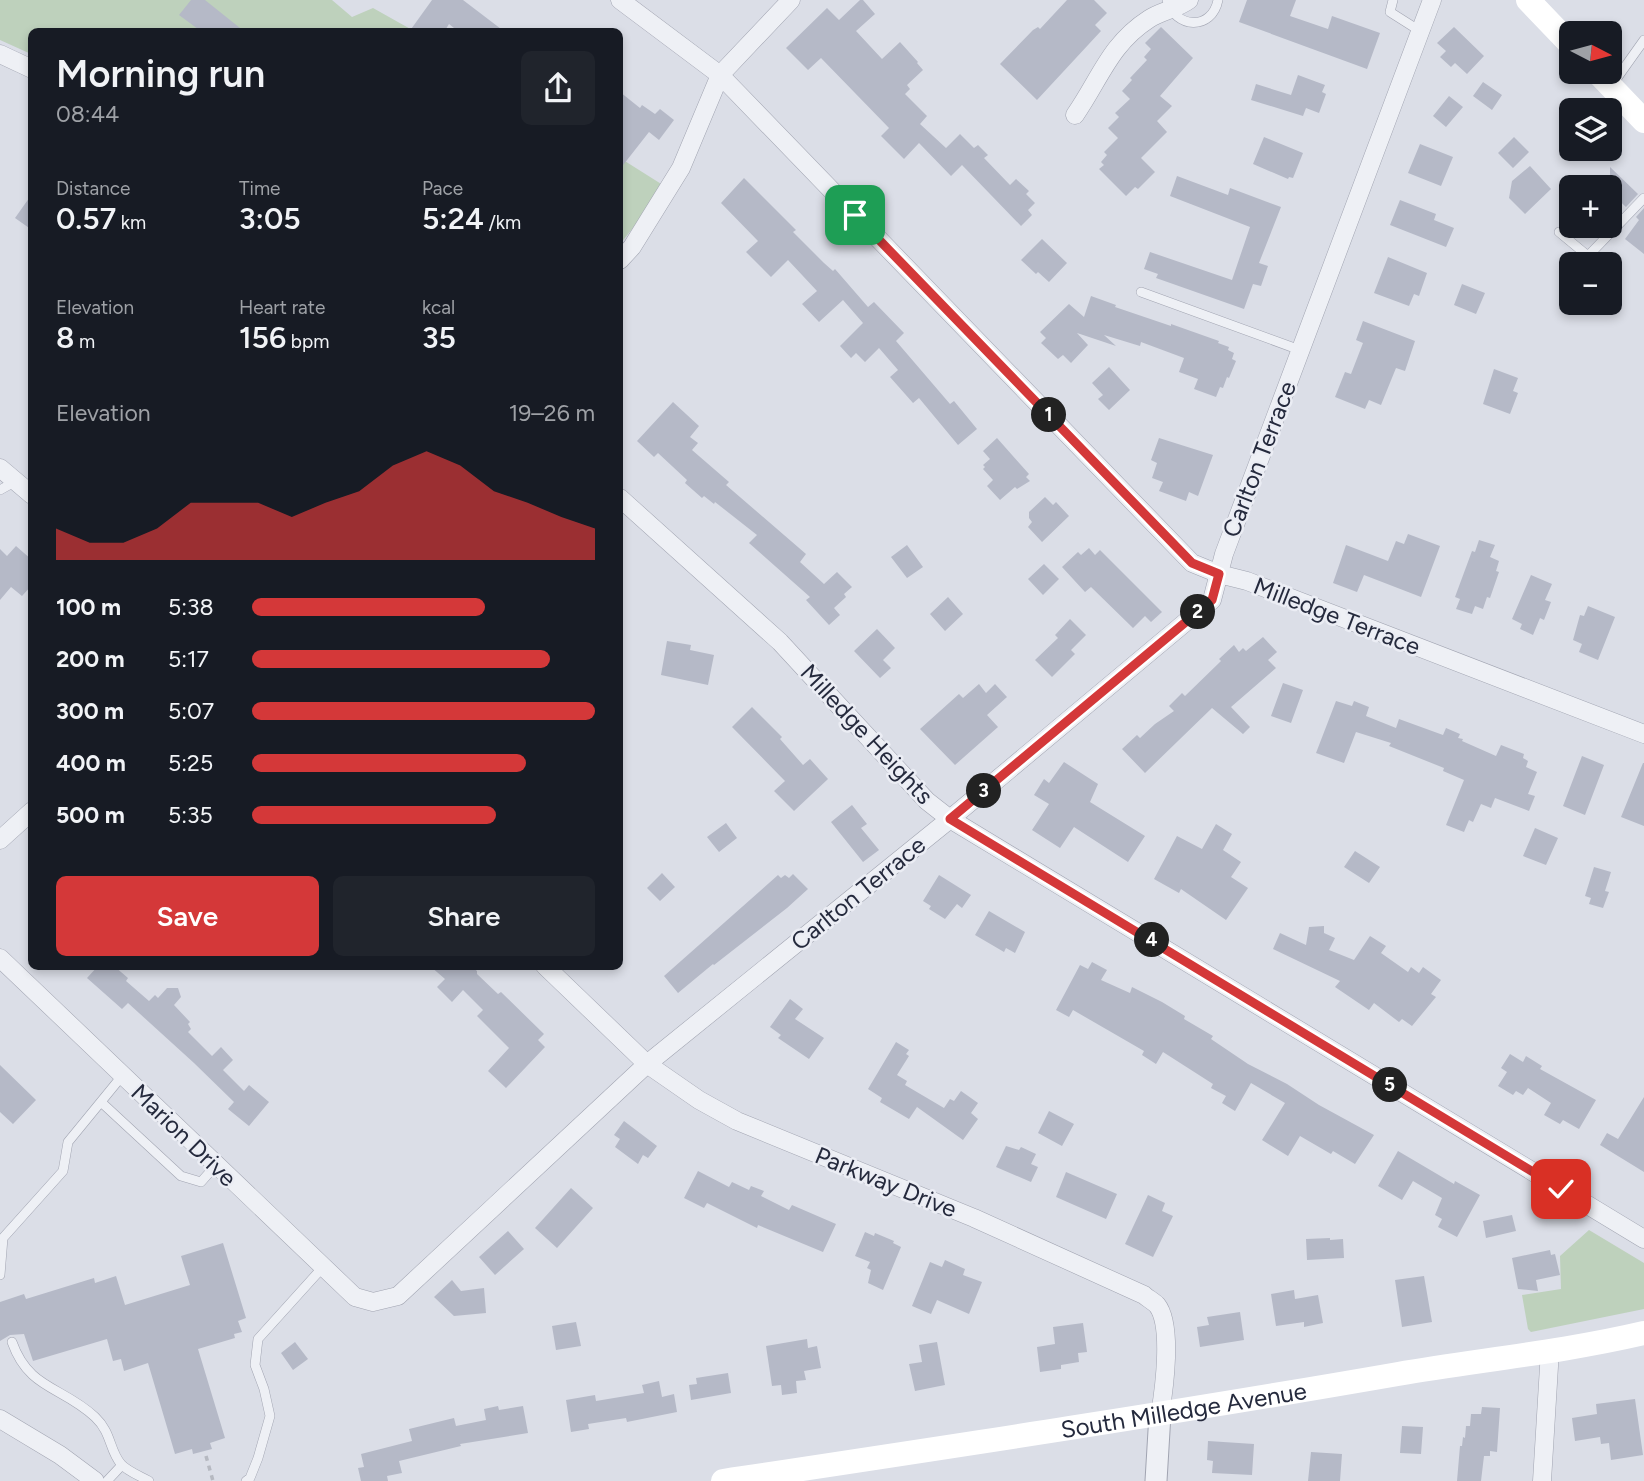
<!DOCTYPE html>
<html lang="en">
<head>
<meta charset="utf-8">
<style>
  body { margin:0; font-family:Figtree,sans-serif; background:#20242c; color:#f1f3f6; height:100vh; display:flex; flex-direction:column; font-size:26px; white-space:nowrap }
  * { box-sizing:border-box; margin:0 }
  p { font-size:23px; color:#9ea1a6 }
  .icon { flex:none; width:38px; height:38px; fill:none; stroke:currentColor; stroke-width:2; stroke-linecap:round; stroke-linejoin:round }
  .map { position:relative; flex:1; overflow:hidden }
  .sheet { position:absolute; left:28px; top:28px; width:595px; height:942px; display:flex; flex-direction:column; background:#171b24; border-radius:10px; box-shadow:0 4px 10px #0003 }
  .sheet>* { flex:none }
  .needle { width:46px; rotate:96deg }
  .buttons { position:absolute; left:1559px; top:21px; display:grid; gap:14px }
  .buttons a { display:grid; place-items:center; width:63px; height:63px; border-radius:10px; background:#171b24; box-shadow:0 4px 10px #0003; font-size:35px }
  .pin { position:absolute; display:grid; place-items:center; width:60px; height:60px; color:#fff; margin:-30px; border-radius:14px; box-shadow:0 4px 10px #0006 }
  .km { position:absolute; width:35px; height:35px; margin:-18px; border-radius:50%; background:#222; color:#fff; font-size:19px; line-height:35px; text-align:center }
  .round { display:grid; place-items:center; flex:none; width:74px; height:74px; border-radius:10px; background:#20242c }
  .summary { display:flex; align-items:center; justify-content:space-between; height:119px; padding:0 28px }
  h1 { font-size:38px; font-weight:600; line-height:52px }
  .figures { display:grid; grid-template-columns:repeat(3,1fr); gap:10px; height:119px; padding:7px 28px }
  .figures div { display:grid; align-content:center }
  .figures b { font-size:30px; font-weight:600 }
  .figures small { font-size:19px; font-weight:400 }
  .figures p { font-size:19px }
  .chart { height:196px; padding:14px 28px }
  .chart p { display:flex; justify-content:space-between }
  .chart svg { width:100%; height:126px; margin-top:7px; fill:#d43839; opacity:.7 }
  .primary-button { display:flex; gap:14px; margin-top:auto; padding:14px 28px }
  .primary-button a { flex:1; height:80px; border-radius:10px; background:#d43839; color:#fff; font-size:28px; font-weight:600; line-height:80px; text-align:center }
  .primary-button a+a { background:#20242c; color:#f1f3f6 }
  ul { padding:0 28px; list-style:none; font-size:23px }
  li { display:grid; grid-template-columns:112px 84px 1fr; align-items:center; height:52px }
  li i { height:18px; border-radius:9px; background:#d43839 }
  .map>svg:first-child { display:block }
  .green { fill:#bed1bc }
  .building { fill:#b5b9c7 }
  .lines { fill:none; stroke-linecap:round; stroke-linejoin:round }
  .service-casing { stroke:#a1a4b1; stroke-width:10 }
  .minor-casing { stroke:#a1a4b1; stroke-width:19 }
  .tertiary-casing { stroke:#a1a4b1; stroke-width:23 }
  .path { stroke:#b6b9c1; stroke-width:3.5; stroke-dasharray:5 5; stroke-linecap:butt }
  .service { stroke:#eef0f5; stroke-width:9 }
  .minor { stroke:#eef0f5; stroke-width:18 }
  .tertiary { stroke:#eef0f5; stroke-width:21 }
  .secondary { stroke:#fff; stroke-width:24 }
  .route-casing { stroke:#fff; stroke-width:14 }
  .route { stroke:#d43839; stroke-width:9 }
  .labels { text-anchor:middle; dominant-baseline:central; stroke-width:5; stroke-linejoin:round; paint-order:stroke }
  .street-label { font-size:24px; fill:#252a3d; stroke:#ebedf4 }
</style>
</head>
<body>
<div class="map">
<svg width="1644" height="1481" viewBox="0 0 1644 1481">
  <rect width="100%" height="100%" fill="#dbdee7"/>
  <path class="green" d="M0,0H332L352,17L373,8L414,31L32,32L31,54L0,40Z
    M620,158L666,187L620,244Z
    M1589,1230L1644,1263V1309L1531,1332L1528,1329L1522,1295L1561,1289L1560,1256Z"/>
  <path class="building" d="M191,0H205L245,32H202L179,15Z
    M432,0H463L505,32H459L449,24L444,32H409Z
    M860,0H863L875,14L856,31L882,59L900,42L918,62L917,63L923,70L907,85L910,89L905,94L927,116L920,124L946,148L960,134L974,148L978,145L988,155L984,158L1010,185L1016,179L1029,191L1026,194L1035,203L1028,210L1032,215L1021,226L962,165L951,176L919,143L904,159L881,136L889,128L821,58L808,70L786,48L827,8L839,20Z
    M1067,0H1094L1107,13L1095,25L1101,31L1037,100L1000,64L1033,30L1038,27L1040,29Z
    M1247,0H1296L1290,16L1328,29L1332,16L1380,33L1367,69L1239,22Z
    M1161,27L1193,58L1160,96L1172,106L1157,121L1167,132L1141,158L1155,172L1138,189L1135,187L1126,196L1099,169L1104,165L1101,162L1107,155L1104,152L1118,138L1108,128L1119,117L1115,113L1130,99L1122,91L1132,80L1130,78L1147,60L1144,57L1151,49L1145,43Z
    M1454,27L1484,56L1467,74L1455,63L1451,67L1440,57L1446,51L1437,43Z
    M1298,75L1325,85L1322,92L1326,94L1319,113L1306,108L1303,116L1251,100L1256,84L1291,95Z
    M1483,82L1502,95L1492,110L1473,96Z
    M620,92L640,108L642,105L655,114L660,109L674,120L659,140L649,132L620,169Z
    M1449,96L1463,107L1446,127L1433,116Z
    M1264,137L1303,153L1293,178L1289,177L1288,179L1253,164Z
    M1514,137L1529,152L1513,168L1498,153Z
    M1420,144L1453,157L1441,186L1408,173Z
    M1530,166L1551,189L1525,214L1509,198L1512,181Z
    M1610,167L1638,194L1626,207L1610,192Z
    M1177,176L1228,195L1230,188L1281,207L1259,263L1268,266L1261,286L1253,284L1244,309L1156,278L1158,274L1144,269L1150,252L1232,280L1250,227L1170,196Z
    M744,178L796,230L793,232L824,263L833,271L835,269L868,307L874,302L904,333L896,341L950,404L954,401L977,429L958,445L919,398L913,403L890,377L898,370L879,348L865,362L856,353L851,358L840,346L863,323L843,300L819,322L802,304L817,291L788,260L771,277L746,252L758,241L721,203Z
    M32,194V230L15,218Z
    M1400,200L1436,214L1434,220L1454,228L1446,247L1390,225Z
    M1644,208V254L1625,239L1639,220L1636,217Z
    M1042,239L1067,263L1049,282L1038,272L1036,274L1021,260Z
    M1388,257L1427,273L1419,296L1414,294L1409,306L1374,293Z
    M1462,284L1485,293L1476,314L1454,305Z
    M1091,296L1116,305L1115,307L1171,326V324L1219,341L1218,343L1229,347L1228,350L1234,353L1232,359L1236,361L1229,378L1227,377L1223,388L1220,387L1216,397L1194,389L1198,379L1179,372L1184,358L1141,342L1140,346L1104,335L1116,346L1077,333L1088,345L1071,363L1063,355L1058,359L1041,343L1046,338L1040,332L1069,304L1084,317Z
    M1363,321L1415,341L1405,371L1396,368L1381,405L1369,400L1365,409L1335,397L1345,372L1351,374L1363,343L1356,340Z
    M1109,367L1130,390L1109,410L1098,399L1103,395L1092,383Z
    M1494,369L1518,378L1513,391L1518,393L1510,414L1483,404Z
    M673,402L699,426L690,437L698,443L692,450L729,482L726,485L806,554L800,562L824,584L837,572L852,587L844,594L846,597L834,608L840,615L829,625L806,600L810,597L749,543L757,535L715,502L714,504L704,496L702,498L685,483L687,480L658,453L654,457L637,441Z
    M997,438L1029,474L1026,477L1030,481L1017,489L1015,487L1000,500L987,486L993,480L983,469L985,467L983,465L990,459L983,451Z
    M1159,438L1213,455L1198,496L1189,492L1186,501L1159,491L1163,482L1152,478L1157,463L1151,460Z
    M1045,497L1053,505L1056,502L1069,516L1042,542L1028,527L1032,522L1029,518V512Z
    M1408,534L1440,546L1421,597L1364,575L1357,592L1333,583L1346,545L1388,561L1396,541L1404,544Z
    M1479,540L1495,545L1490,557L1499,561L1496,571L1499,572L1490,598L1487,597L1483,609L1475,606L1472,614L1456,609L1460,599L1455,597L1472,551L1475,552Z
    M907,545L923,567L907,578L891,557Z
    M16,546L32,560V585L22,596L11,587L0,600V549L7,556Z
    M1089,548L1095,555L1100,550L1162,612L1151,622L1145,616L1133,628L1091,587L1085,592L1062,567L1078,552L1081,555Z
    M1044,564L1059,579L1043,595L1028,579Z
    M1531,575L1552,584L1545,600L1551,602L1544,620L1540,618L1533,635L1520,629L1522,624L1512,619Z
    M948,597L963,614L945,631L930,614Z
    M1588,606L1615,617L1598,660L1579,652L1582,644L1573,640L1580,615L1584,616Z
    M1070,619L1086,635L1071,650L1075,654L1052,677L1035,660L1058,638L1055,635Z
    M877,629L895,648L883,660L891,668L880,678L854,651Z
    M1263,637L1277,652L1268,660L1276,668L1231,707L1250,727L1243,734L1212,708L1145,773L1122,749L1137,735L1140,738L1155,724L1174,711L1169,706L1182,693L1185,696L1221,661L1219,659L1234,645L1239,652L1243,648L1246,651Z
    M667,641L691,645L690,650L714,655L708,685L661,675Z
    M1283,683L1303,690L1291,723L1271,716Z
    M979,684L986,693L995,684L1007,697L987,715L998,727L955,765L920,729L959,694L963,698Z
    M1336,701L1352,706L1354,701L1369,707L1366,716L1396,728L1399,719L1443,735L1446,728L1460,734L1458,738L1463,739L1462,741L1496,756L1501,745L1524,754L1523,758L1528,761L1526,767L1537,772L1528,794L1535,796L1529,811L1495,798L1491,808L1481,804L1473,822L1469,820L1464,832L1446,825L1464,780L1443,771L1444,768L1389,746L1391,743L1356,732L1344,763L1316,753Z
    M752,707L782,737L780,739L803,765L810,759L828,779L794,811L774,791L785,781L732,727Z
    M1582,756L1604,765L1585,815L1563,806Z
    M1064,762L1098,784L1090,802L1145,836L1128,862L1074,827L1060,848L1032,830L1049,804L1034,795L1044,779L1049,783Z
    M1643,763H1644V826L1621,817Z
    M852,805L867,824L861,828L879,850L863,862L831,822Z
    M726,823L737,838L719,852L707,837Z
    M1216,824L1232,834L1223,850L1241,862L1231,877L1248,888L1226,920L1181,889L1179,893L1154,879L1177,836L1202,849Z
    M1535,828L1558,838L1546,865L1523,856Z
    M1355,851L1380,867L1369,883L1344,867Z
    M1594,867L1611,872L1605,891L1609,892L1603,908L1589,904L1591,898L1585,896Z
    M662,873L675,887L660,901L647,888Z
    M793,874L808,889L787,908L714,965L713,964L678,993L664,976L778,875L781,878L785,875L789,878Z
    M939,875L971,895L962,908L957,904L945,919L929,909L931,906L923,901Z
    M989,911L1025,932L1015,953L1006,948L1004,952L975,935Z
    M1324,926V933L1335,938L1329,950L1354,960L1370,936L1386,946L1381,953L1408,972L1411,967L1419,973L1423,967L1441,980L1431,994L1436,997L1412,1026L1402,1019L1399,1022L1374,1003L1369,1010L1335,987L1340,981L1273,949L1280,933L1306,945L1309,927Z
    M1092,962L1107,970L1101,980L1130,993L1132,987L1162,1002L1185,1016L1184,1019L1213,1036L1211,1039L1248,1064L1287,1084L1319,1105L1374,1135L1355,1164L1333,1151L1331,1154L1300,1136L1288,1156L1262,1140L1285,1103L1251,1083L1235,1111L1222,1103L1226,1096L1211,1088L1213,1084L1163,1052L1156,1064L1142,1055L1144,1051L1073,1010L1069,1017L1056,1010L1080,965L1088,969Z
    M98,966H114L128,978L126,981L149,1001L155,995L158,998L167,988H178L181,997L174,1005L190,1022L188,1024L191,1029L188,1032L212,1056L221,1047L233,1060L223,1070L244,1091L249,1085L269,1102L249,1126L228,1109L234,1102L194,1063L128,1003L122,1009L87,978Z
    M430,966H471L477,971V974L498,994L501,992L544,1034L538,1040L545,1047L506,1088L488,1071L509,1048L477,1016L483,1010L463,990L452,1002L437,987L445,979Z
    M790,999L803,1009L795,1019L824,1038L809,1059L778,1038L781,1035L770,1027Z
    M896,1042L909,1050L906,1054L909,1056L897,1075L907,1081L905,1085L944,1108L950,1099L954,1101L961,1091L978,1103L971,1113L978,1119L963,1140L917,1107L909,1119L880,1102L882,1098L868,1089Z
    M1510,1054L1523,1062L1526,1056L1542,1066L1540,1069L1596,1100L1579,1129L1563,1120L1560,1124L1544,1115L1551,1103L1528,1088L1523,1095L1516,1091L1513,1095L1498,1086L1507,1072L1501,1068Z
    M0,1065L36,1100L13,1124L0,1112Z
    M1644,1097V1172L1600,1145L1607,1133L1618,1139Z
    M1049,1111L1074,1124L1062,1146L1038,1133Z
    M624,1121L657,1146L648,1158L643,1155L638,1164L615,1147L620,1139L614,1135Z
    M1006,1146L1019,1150L1021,1147L1036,1154L1031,1164L1038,1167L1031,1182L996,1167Z
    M1398,1151L1454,1184L1455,1181L1480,1195L1457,1237L1438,1227L1442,1219L1435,1215L1442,1198L1413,1181L1402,1200L1378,1186Z
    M698,1171L729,1187L732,1182L749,1190L751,1186L764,1191L761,1196L789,1210L792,1205L836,1224L823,1252L758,1225L757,1228L707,1203L704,1208L684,1198Z
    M1066,1172L1117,1194L1106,1219L1056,1197Z
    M571,1188L593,1208L557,1248L535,1228Z
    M1148,1195L1165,1203L1162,1211L1173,1216L1153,1257L1125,1244Z
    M1512,1215L1516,1231L1486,1238L1483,1221Z
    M508,1231L524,1249L495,1275L479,1257Z
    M865,1232L874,1236L875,1233L894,1241L893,1243L901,1247L883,1290L868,1283L871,1270L867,1268L870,1262L855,1256Z
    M1330,1238V1240L1343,1239L1344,1258L1307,1260L1306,1239Z
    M223,1243L246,1318L238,1321L242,1332L234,1334L235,1338L198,1349L225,1438L210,1443L212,1449L193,1454L192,1449L175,1454L148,1363L124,1371L121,1359L113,1361L107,1339L33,1361L24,1334L10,1335L0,1341V1302L24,1294L26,1299L94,1278L95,1283L116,1276L125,1305L190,1285L181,1256Z
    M1550,1250L1551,1255L1555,1254L1560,1275L1536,1280L1538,1291L1518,1289L1512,1258Z
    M945,1260L965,1269L963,1275L982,1282L969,1314L937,1300L931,1314L912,1306L930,1262L942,1267Z
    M1424,1276L1432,1322L1402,1327L1395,1280Z
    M452,1280L461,1291L484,1288L486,1313L454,1316L434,1297Z
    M1294,1290L1295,1299L1318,1295L1323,1323L1304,1327V1322L1276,1326L1271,1294Z
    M1240,1312L1244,1340L1200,1347L1197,1327L1209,1325L1207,1317Z
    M576,1322L581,1346L556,1350L552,1326Z
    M1083,1323L1087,1352L1078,1353L1079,1362L1061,1365V1369L1040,1372L1037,1347L1055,1344L1053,1327Z
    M807,1339L808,1348L817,1346L821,1368L804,1371L806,1380L796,1381L797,1393L782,1395L781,1385L772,1386L766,1346Z
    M295,1342L308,1359L293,1370L281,1353Z
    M937,1342L945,1385L915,1391L909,1364L922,1362L919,1345Z
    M728,1373L731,1393L691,1400L689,1385L697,1384L696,1378Z
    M659,1381L662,1397L674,1394L677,1412L627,1422L626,1418L588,1424L589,1429L571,1432L566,1400L595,1395L596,1401L644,1393L642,1385Z
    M1635,1399L1643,1455L1611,1460L1609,1443L1601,1444L1600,1437L1575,1441L1572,1418L1597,1414L1596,1404Z
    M498,1406L499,1410L523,1406L528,1433L460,1444L461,1446L399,1461L402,1473L387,1476L388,1481H361L358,1468L364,1467L361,1454L412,1441L409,1429L454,1418L456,1426L486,1420L484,1409Z
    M1482,1407L1500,1408L1497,1452L1490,1451V1456H1484L1481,1481H1457L1460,1446H1462L1463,1437L1465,1438L1466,1426H1470L1471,1414H1481Z
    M1402,1426L1423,1427L1421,1454L1400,1453Z
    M1208,1441L1254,1444L1252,1475L1212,1473L1213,1461L1207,1460Z
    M1311,1452L1342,1454L1340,1481H1308Z"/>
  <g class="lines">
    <g class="service-casing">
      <path id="service" d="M1167,0C1175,29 1212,31 1218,0
        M1393,0L1390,12L1420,31
        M1612,85L1644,40
        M1559,232L1588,256L1644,198
        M1141,292L1300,350
        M0,490L16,481
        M101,1102L181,1176L201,1182L216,1165
        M0,1275L3,1238L63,1171L68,1142L122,1076
        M12,1342C29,1390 62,1386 95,1417C112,1433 109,1450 121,1464C127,1471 140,1476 149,1481
        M107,1481L122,1465
        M246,1481L250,1478L258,1458L270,1416L264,1389L255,1365L258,1339L323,1267"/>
    </g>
    <g class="minor-casing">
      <path id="minor" d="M620,0L720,75L1192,563L1219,574L1247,581L1644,734
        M0,54L32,69
        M1075,115C1100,79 1110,44 1149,19C1161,11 1177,9 1189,0
        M620,260L632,247L681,168L720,75L791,0
        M0,468L32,495
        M620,498L780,642L927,801L950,819L1644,1239
        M0,840L32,811
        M0,958L355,1297L373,1302L398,1296L647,1064L950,819L1212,600L1224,554L1432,0
        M545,966L647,1064L699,1100L737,1121L974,1218L1144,1295C1147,1298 1153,1301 1157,1305C1173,1325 1164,1390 1160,1414
        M0,1419L60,1455L95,1481
        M1542,1481L1550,1350"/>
    </g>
    <g class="tertiary-casing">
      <path id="tertiary" d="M1156,1481L1160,1414"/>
    </g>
    <path class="path" d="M206,1456L213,1481"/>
    <use href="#service" class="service"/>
    <use href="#minor" class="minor"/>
    <use href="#tertiary" class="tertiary"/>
    <g class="secondary">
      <path d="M1528,0L1572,46"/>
      <path d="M1597,72L1644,121"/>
      <path id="s1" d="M723,1481C948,1447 1174,1413 1398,1374C1480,1360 1563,1352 1644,1333"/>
    </g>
  </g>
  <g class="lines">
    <g class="route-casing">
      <path id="route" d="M855,215L1192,563L1219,574L1212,600L950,819L1561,1189"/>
    </g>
    <use href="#route" class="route"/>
  </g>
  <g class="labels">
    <g class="street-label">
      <text transform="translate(1259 459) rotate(-69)">Carlton Terrace</text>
      <text transform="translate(1337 616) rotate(21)">Milledge Terrace</text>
      <text transform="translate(867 734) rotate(47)">Milledge Heights</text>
      <text transform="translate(858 893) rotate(-39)">Carlton Terrace</text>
      <text transform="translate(184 1135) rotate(44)">Marion Drive</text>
      <text transform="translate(886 1182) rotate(22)">Parkway Drive</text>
      <text stroke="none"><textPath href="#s1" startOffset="466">South Milledge Avenue</textPath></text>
    </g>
  </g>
</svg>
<div class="buttons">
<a><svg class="needle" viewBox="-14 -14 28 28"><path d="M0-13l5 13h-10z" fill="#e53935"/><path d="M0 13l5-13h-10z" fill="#9ea1a6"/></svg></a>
<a><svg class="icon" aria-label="layers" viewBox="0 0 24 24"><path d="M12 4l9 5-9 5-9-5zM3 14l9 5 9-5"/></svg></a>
<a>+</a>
<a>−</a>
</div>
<div class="pin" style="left:855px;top:215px;background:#1e9e55"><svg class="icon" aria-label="arrive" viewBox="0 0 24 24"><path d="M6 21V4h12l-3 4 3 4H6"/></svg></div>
<div class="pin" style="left:1561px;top:1189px;background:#d93025"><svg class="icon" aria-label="check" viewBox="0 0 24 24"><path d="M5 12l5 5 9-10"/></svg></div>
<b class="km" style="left:1049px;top:415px">1</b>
<b class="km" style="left:1198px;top:612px">2</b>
<b class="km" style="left:984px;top:791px">3</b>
<b class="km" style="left:1152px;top:940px">4</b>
<b class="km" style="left:1390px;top:1085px">5</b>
<section class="sheet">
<div class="summary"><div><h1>Morning run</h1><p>08:44</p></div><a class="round"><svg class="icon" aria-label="share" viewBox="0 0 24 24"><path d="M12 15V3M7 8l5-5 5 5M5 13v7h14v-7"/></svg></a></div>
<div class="figures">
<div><p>Distance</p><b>0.57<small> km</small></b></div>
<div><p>Time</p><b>3:05</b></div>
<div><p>Pace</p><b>5:24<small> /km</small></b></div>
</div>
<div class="figures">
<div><p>Elevation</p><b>8<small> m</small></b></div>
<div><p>Heart rate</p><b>156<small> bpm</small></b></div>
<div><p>kcal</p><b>35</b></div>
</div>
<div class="chart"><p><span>Elevation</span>19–26 m</p>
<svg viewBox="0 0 160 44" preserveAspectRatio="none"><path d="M0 44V33L10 38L20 38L30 33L40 24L50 24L60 24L70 29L80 24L90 20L100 11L110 6L120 11L130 20L140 24L150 29L160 33V44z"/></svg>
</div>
<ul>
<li><b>100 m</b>5:38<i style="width:68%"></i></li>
<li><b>200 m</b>5:17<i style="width:87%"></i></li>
<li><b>300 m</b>5:07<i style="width:100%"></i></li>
<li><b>400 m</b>5:25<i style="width:80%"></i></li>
<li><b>500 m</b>5:35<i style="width:71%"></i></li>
</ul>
<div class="primary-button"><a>Save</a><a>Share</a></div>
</section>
</div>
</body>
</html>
